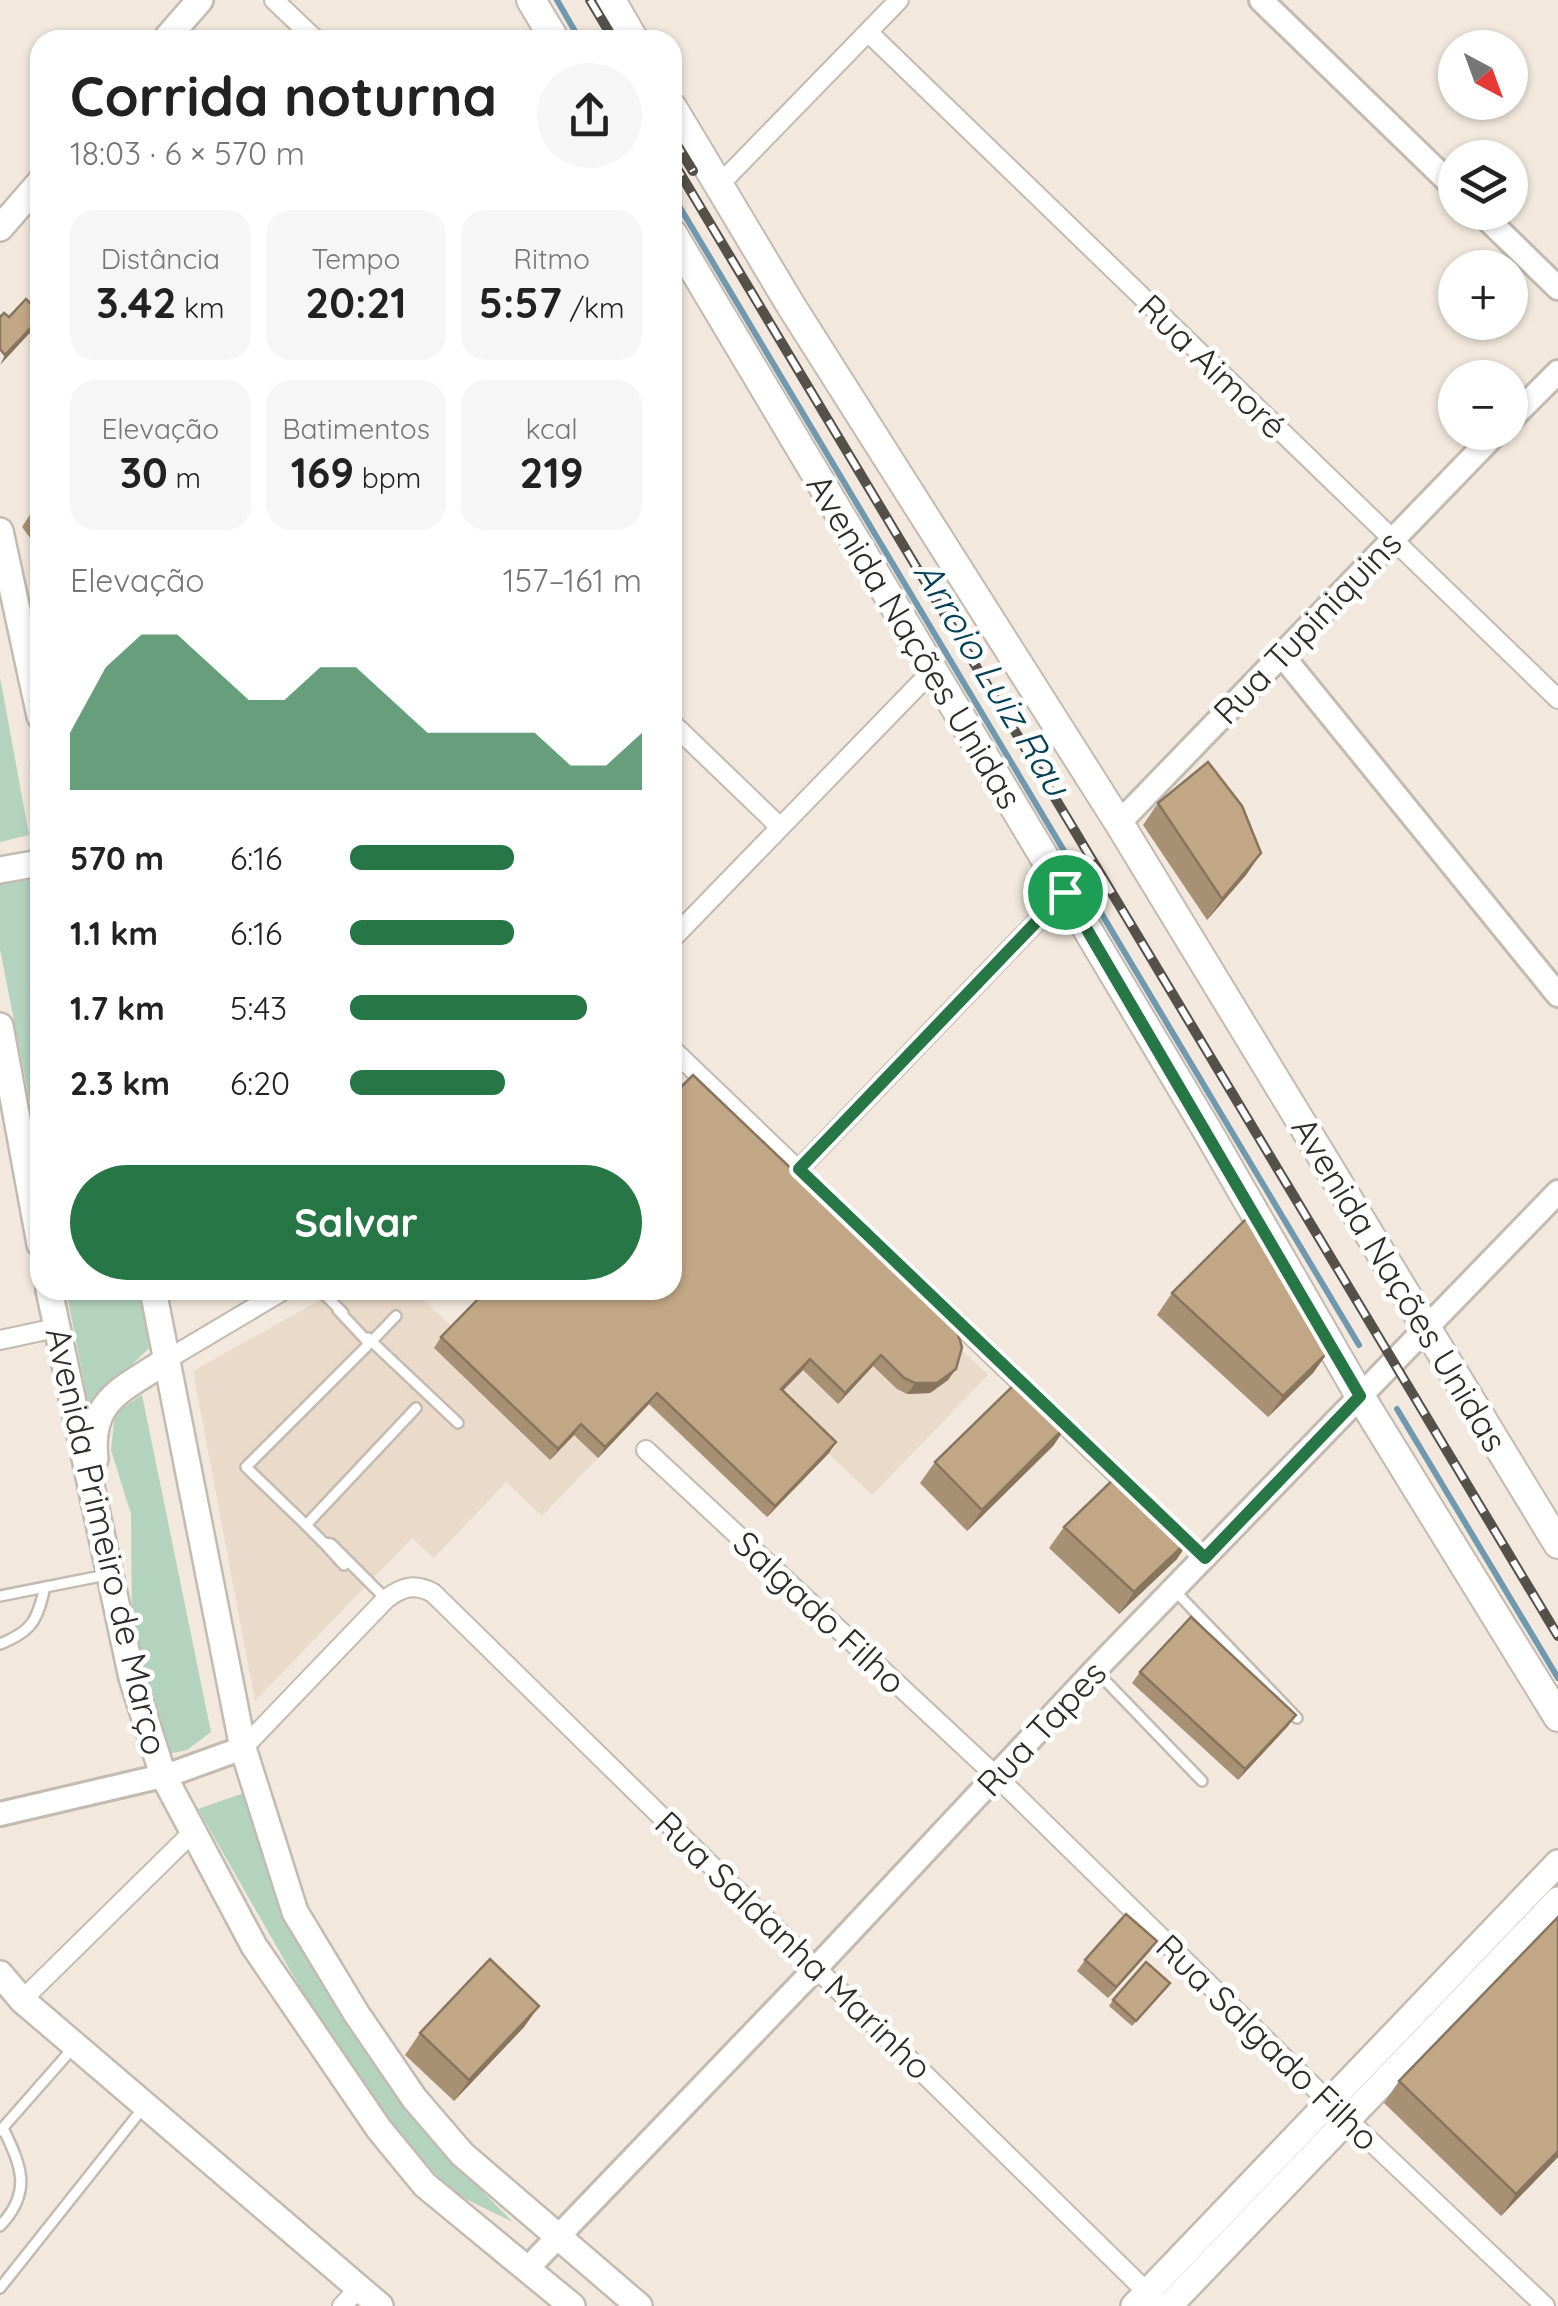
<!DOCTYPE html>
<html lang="pt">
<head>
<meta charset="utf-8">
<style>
  body { margin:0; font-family:Quicksand,sans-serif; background:#f6f6f6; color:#222; height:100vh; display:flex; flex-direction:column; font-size:38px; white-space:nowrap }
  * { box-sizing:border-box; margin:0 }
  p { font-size:32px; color:#767676 }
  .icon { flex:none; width:55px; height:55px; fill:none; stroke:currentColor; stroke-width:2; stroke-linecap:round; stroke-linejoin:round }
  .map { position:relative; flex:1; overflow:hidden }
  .panel { position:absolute; left:30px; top:30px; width:652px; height:1270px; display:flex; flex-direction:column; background:#fff; border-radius:30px; box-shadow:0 2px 8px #0004 }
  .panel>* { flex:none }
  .needle { width:65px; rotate:139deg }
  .controls { position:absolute; left:1438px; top:30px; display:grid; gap:20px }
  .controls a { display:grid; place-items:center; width:90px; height:90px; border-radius:50%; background:#fff; box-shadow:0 2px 8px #0004; font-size:50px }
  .pin { position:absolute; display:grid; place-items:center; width:85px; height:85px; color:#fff; margin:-42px; border:5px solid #fff; border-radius:50%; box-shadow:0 2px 10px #0007 }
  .round { display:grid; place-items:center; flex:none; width:105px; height:105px; border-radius:52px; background:#f6f6f6 }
  .headline { display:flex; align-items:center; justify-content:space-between; height:170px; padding:0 40px }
  h1 { font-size:55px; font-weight:800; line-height:75px }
  .figures { display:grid; grid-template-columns:repeat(3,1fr); gap:15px; height:170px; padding:10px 40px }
  .figures div { display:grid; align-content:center; border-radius:25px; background:#f6f6f6; text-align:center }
  .figures b { font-size:42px; font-weight:800 }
  .figures small { font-size:28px; font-weight:400 }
  .figures p { font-size:28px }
  .chart { height:280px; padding:20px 40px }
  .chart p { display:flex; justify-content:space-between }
  .chart svg { width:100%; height:180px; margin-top:10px; fill:#277646; opacity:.7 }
  .button { display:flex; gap:20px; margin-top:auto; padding:20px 40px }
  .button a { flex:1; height:115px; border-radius:60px; background:#277646; color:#fff; font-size:40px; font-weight:800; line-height:115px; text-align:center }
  ul { padding:0 40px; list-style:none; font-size:32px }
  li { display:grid; grid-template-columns:160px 120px 1fr; align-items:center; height:75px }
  li i { height:25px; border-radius:12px; background:#277646 }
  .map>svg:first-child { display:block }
  .built { fill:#eadaca }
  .green { fill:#b3d3be }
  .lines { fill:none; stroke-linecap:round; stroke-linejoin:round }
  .stream { stroke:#7099af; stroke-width:6 }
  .service-casing { stroke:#c3bab0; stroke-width:14 }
  .minor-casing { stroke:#c3bab0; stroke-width:22 }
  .tertiary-casing { stroke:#c3bab0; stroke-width:28 }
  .secondary-casing { stroke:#c3bab0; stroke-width:30 }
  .primary-casing { stroke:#c3bab0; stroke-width:32 }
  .service { stroke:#fff; stroke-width:9 }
  .minor { stroke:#fff; stroke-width:18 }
  .tertiary { stroke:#fff; stroke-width:22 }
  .secondary { stroke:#fff; stroke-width:25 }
  .primary { stroke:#fff; stroke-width:28 }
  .rail-casing { stroke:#55504a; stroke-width:10 }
  .rail { stroke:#fff; stroke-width:6; stroke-dasharray:19; stroke-linecap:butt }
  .wall { fill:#a79073 }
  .shaded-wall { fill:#88755e }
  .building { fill:#c2a786; stroke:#88755e; stroke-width:2.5 }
  .route-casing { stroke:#fff; stroke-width:20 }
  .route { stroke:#277646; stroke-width:12 }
  .labels { text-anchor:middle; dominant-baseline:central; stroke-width:10; stroke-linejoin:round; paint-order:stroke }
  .street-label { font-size:35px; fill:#2f2b27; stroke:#fff }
  .water-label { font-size:38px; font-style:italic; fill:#044057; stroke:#fff }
</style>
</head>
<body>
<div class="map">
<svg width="1558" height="2306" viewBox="0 0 1558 2306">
  <rect width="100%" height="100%" fill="#f2e8dd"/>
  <path class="built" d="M686,1086L988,1375L872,1495L828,1453L767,1517L649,1405L542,1516L506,1482L434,1558L412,1538L255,1701L193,1371L338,1290H413L453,1328L672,1290Z"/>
  <path class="green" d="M0,677L29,835L0,842Z
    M40,878V1154L0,949V883Z
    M66,1290H139L149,1348L89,1407Z
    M142,1395L211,1732L187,1750L164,1755L132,1635L131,1514L111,1450L115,1413Z
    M244,1793C261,1838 274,1886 294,1929C343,2034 431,2142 513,2222L453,2193L397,2131L339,2056L198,1809Z"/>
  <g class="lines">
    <path class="stream" d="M557,0L580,40
      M672,194L1359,1345
      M1397,1409L1558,1678"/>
    <g class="service-casing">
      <path id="service" d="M320,1290L343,1313
        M338,1310L367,1341V1346L246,1467L306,1525L416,1408
        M368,1338L458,1423
        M370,1343L396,1316
        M306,1525L324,1543L331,1544L386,1599
        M324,1543L344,1565
        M1175,1591L1297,1718
        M0,1596L106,1575
        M0,1644C33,1631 37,1620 45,1587
        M1097,1672L1202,1781
        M0,2131L73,2048
        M0,2226C33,2191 21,2166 3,2128
        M0,2288L143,2108"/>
    </g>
    <g class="minor-casing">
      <path id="minor" d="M274,0L316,40
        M868,32L1558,699
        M718,186L899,0
        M672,723L780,827
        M672,939L932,671
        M672,1049L1135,1492
        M799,1169L1065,892
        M0,1340L56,1328
        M168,1359L284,1290
        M646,1450L995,1775L1329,2102L1545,2306
        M243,1748L386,1599C402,1587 414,1583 433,1593L1154,2299
        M22,2000L194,1831
        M342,2306L359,2288"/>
    </g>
    <g class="tertiary-casing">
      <path id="tertiary" d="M1261,0L1455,188
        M1480,212L1558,288
        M1510,420L1558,372
        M1281,654L1558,995
        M1119,823L1497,432
        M0,1814L171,1774L243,1748
        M528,2268L817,1967L1095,1670L1558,1192"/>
    </g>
    <g class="secondary-casing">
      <path id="secondary" d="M165,40L200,0
        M0,228L40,182
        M0,531L40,716
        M0,870L40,863
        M0,1026L40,1244
        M49,1290L132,1678L163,1775L254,1946L379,2129L425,2185L572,2306
        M153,1290L243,1748L295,1912L356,2013L414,2098L462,2154L639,2306
        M95,1459C88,1398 124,1390 168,1359
        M0,1974L22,2000L380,2306
        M1134,2306L1558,1863
        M1169,2306L1558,1900"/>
    </g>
    <g class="primary-casing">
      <path id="primary" d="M531,0L555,40
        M611,0L634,40
        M672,107L790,304L1119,823L1558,1544
        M672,233L1207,1130L1360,1396L1558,1717"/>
    </g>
    <use href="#service" class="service"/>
    <use href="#minor" class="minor"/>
    <use href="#tertiary" class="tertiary"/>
    <use href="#secondary" class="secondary"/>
    <use href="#primary" class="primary"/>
    <g class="rail-casing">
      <path id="rail" d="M590,0L614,40
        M672,137L693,171
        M672,160L1558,1636"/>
    </g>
    <use href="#rail" class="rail"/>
  </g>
  <path class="wall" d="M40,505V551L22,527L33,510Z
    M40,569V590L33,578Z
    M1158,803L1261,853L1246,875L1207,920L1143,825Z
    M672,1096L948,1380L930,1393L907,1394L897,1389L873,1366L838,1404L803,1370L783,1391L836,1442L829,1453L767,1517L649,1404L598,1458L574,1435L550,1460L434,1348L441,1337Z
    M1172,1293L1328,1352L1313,1373L1268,1417L1157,1315Z
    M1068,1424L1053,1446L967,1531L920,1483L935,1462Z
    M1064,1527L1177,1559L1119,1614L1049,1548Z
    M1140,1672L1296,1715L1288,1726L1238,1780L1132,1683Z
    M1157,1941L1149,1952L1108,1998L1077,1971L1085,1960Z
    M1166,1989L1132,2026L1109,2006L1113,2000Z
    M539,2006L524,2027L454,2101L405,2055L420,2033Z
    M1399,2081L1558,2157L1501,2216L1384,2103Z"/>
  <path class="shaded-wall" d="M40,318V322L0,365L5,355Z
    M1261,853L1246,875L1207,920L1222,899Z
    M1328,1352L1313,1373L1268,1417L1283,1396Z
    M881,1355L873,1366L838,1404L845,1393Z
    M810,1359L803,1370L773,1400L781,1389Z
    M956,1369L948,1380L930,1393L907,1394L915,1383Z
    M657,1393L649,1404L598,1458L605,1447Z
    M581,1424L574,1435L550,1460L558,1449Z
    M1068,1424L1053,1446L967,1531L982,1510Z
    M836,1442L829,1453L767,1517L775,1506Z
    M1192,1537L1177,1559L1119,1614L1134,1592Z
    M1296,1715L1288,1726L1238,1780L1245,1769Z
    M1157,1941L1149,1952L1108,1998L1116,1987Z
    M539,2006L524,2027L454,2101L469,2080Z
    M1558,2151V2157L1501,2216L1516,2194Z"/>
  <path class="building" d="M40,294V318L5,355L0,349V317L4,313L9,317L26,299L31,304Z
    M40,505V519L33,510Z
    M1208,762L1242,806L1261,853L1222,899L1158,803Z
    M693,1075L955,1325L962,1347L956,1369L937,1383H915L904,1378L881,1355L845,1393L810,1359L781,1389L836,1442L775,1506L657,1393L605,1447L581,1424L558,1449L441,1337L487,1290H672V1096Z
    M1247,1218L1328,1352L1283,1396L1172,1293Z
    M1021,1378L1068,1424L982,1510L935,1462Z
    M1122,1471L1192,1537L1134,1592L1064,1527Z
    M1191,1617L1296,1715L1245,1769L1140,1672Z
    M1126,1914L1157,1941L1116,1987L1085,1960Z
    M1558,1917V2151L1516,2194L1399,2081Z
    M490,1959L539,2006L469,2080L420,2033Z
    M1146,1962L1170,1983L1136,2021L1113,2000Z"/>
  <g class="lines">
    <g class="route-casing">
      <path id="route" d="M1065,892L1360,1396L1205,1558L799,1169Z"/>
    </g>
    <use href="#route" class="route"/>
  </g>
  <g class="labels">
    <g class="street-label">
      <text transform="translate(1213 366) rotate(44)">Rua Aimoré</text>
      <text transform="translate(1307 627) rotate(-46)">Rua Tupiniquins</text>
      <text transform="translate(915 641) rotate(59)">Avenida Nações Unidas</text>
      <text transform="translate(1400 1284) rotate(59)">Avenida Nações Unidas</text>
      <text transform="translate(107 1541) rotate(77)">Avenida Primeiro de Março</text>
      <text transform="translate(820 1612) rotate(43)">Salgado Filho</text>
      <text transform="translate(1041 1728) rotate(-47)">Rua Tapes</text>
      <text transform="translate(794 1945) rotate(44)">Rua Saldanha Marinho</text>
      <text transform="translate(1268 2042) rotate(44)">Rua Salgado Filho</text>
    </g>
    <g class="water-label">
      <text transform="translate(993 678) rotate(59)">Arroio Luiz Rau</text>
    </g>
  </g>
</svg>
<div class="controls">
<a><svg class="needle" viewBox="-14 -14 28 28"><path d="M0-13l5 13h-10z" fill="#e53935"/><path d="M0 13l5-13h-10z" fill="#767676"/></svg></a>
<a><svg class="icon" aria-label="layers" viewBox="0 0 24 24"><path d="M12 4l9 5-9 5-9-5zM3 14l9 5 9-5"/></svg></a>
<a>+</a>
<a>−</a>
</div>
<div class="pin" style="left:1065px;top:892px;background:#1e9e55"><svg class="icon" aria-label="arrive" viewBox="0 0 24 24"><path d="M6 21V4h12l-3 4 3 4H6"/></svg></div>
<section class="panel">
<div class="headline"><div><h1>Corrida noturna</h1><p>18:03 · 6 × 570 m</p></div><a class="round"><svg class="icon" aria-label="share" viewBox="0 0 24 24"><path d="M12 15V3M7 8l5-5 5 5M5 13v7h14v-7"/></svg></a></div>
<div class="figures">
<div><p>Distância</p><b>3.42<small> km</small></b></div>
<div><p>Tempo</p><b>20:21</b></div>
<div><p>Ritmo</p><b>5:57<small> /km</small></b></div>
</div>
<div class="figures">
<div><p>Elevação</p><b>30<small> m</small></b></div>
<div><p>Batimentos</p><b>169<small> bpm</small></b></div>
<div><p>kcal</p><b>219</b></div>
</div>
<div class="chart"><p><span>Elevação</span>157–161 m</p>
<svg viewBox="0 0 160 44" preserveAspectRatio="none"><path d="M0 44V30L10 14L20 6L30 6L40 14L50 22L60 22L70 14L80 14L90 22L100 30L110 30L120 30L130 30L140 38L150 38L160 30V44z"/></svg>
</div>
<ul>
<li><b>570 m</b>6:16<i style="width:56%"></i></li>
<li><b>1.1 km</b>6:16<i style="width:56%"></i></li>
<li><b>1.7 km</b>5:43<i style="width:81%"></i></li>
<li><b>2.3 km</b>6:20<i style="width:53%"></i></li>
</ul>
<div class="button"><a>Salvar</a></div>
</section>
</div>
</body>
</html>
